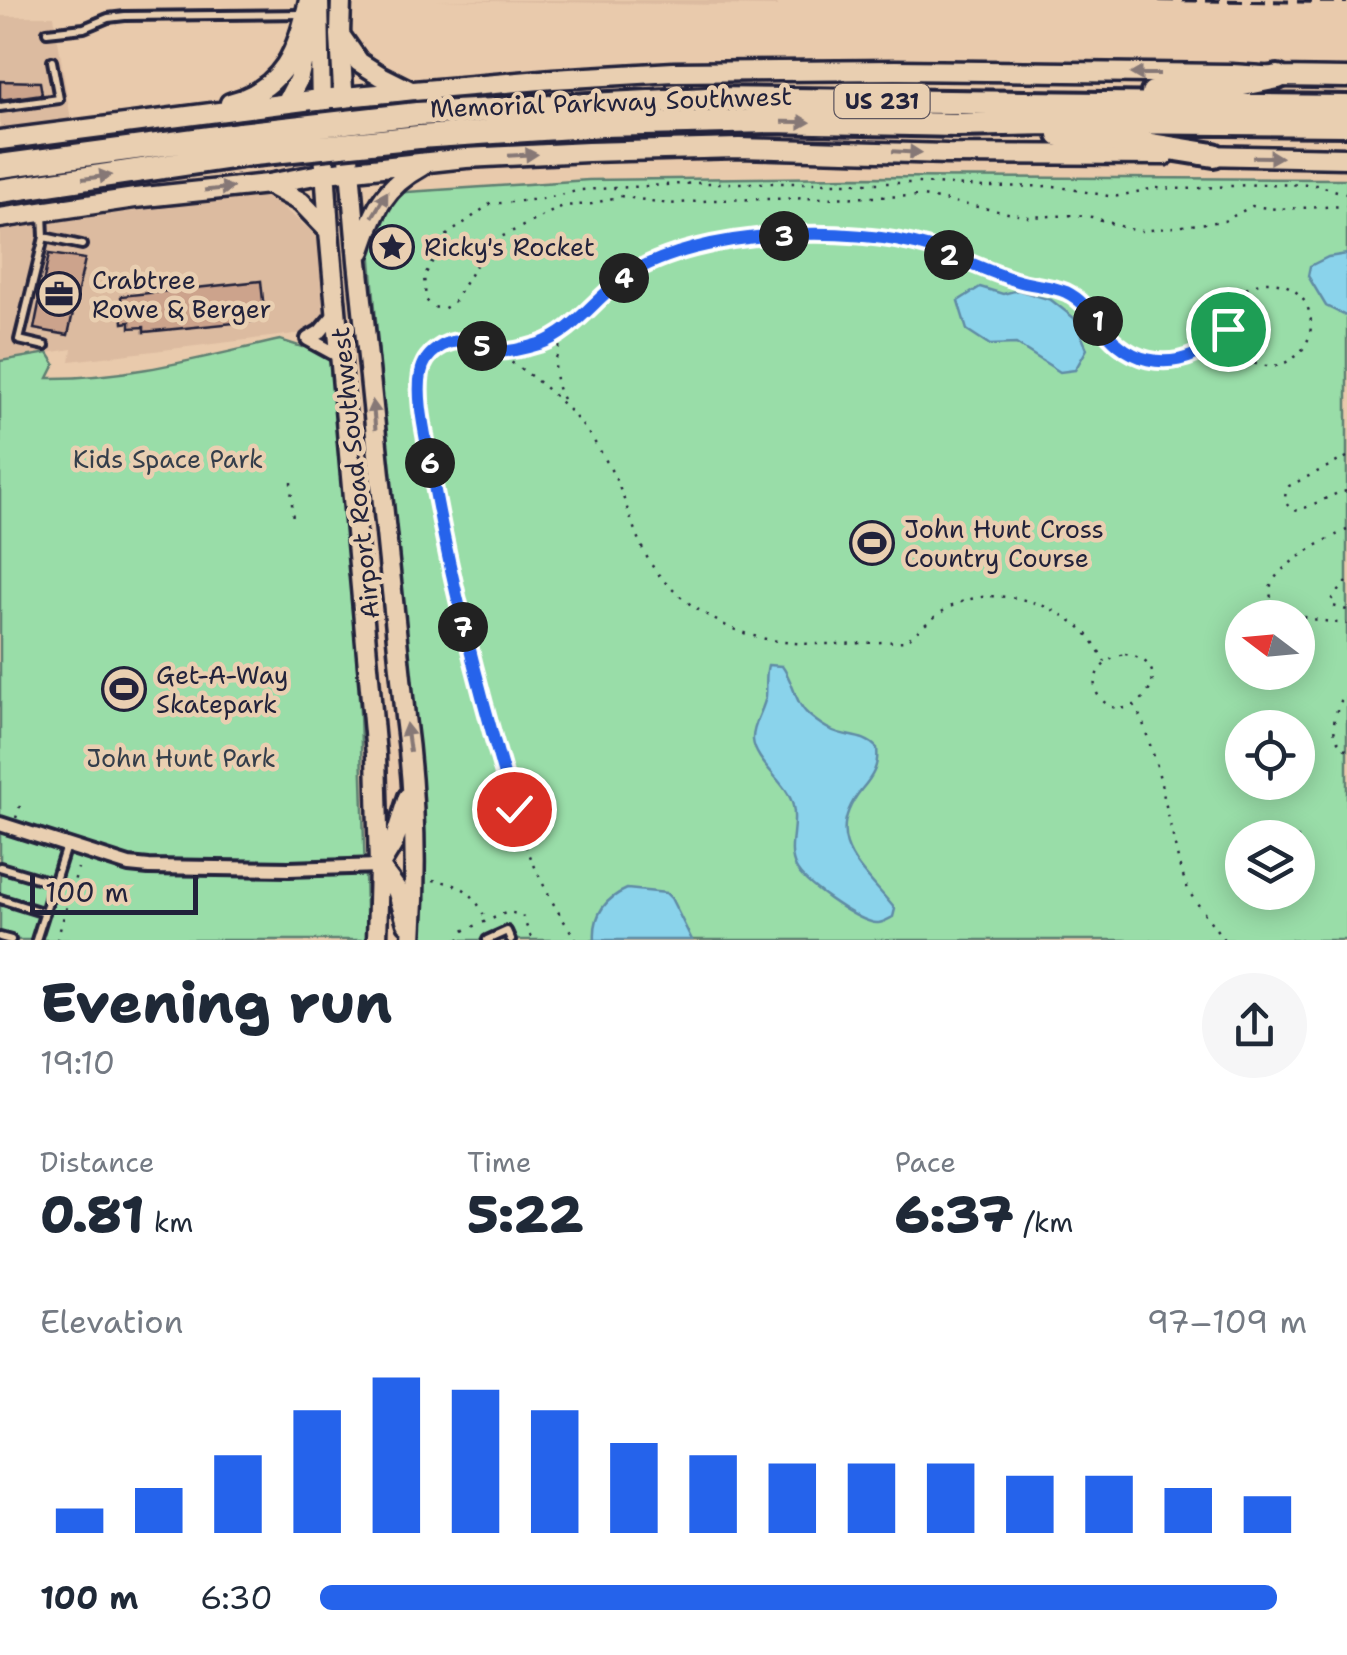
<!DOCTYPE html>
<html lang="en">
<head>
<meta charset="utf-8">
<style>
  body { margin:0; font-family:"Shantell Sans",sans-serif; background:#f6f6f7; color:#1f2937; height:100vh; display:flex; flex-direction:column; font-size:38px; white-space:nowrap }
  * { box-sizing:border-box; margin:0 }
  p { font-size:32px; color:#747a83 }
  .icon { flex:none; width:55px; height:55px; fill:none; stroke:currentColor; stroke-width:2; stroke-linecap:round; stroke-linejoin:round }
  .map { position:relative; height:940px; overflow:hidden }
  .side { display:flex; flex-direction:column; background:#fff; flex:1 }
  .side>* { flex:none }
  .needle { width:65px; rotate:286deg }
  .tools { position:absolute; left:1225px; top:600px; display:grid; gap:20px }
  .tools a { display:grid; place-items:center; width:90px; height:90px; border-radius:50%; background:#fff; box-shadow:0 5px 25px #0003; font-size:50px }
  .scale { position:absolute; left:30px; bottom:25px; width:168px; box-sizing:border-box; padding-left:10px; border:5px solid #22223b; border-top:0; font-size:28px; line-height:35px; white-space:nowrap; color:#22223b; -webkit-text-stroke:8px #e9cfb1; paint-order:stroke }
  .pin { position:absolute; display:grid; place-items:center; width:85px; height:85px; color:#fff; margin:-42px; border:5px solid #fff; border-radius:50%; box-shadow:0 2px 10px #0007 }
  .km { position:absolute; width:50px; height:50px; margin:-25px; border-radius:50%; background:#222; color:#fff; font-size:28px; line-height:50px; text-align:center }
  .round { display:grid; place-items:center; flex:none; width:105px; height:105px; border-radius:52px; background:#f6f6f7 }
  .summary { display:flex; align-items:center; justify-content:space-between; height:170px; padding:0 40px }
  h1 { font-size:55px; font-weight:800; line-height:75px }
  .figures { display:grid; grid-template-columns:repeat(3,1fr); gap:15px; height:170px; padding:10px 40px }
  .figures div { display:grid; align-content:center }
  .figures b { font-size:50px; font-weight:800 }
  .figures small { font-size:28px; font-weight:400 }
  .figures p { font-size:28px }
  .chart { height:280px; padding:20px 40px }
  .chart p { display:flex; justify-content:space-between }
  .chart svg { width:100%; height:180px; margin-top:10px; stroke:#2563eb; stroke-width:6 }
  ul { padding:0 40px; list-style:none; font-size:32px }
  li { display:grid; grid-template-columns:160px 120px 1fr; align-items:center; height:75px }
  li i { height:25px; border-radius:12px; background:#2563eb }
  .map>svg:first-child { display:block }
  .built { fill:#dcbba0 }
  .green { fill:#99dda8; stroke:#5e8072; stroke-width:2.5; fill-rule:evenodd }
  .water { fill:#8ad3eb; stroke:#608ca5; stroke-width:2.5 }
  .building { fill:#cca38c; stroke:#22223b; stroke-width:2.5 }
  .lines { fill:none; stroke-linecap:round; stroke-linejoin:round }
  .lane-casing { stroke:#22223b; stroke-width:14 }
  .street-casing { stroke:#22223b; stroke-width:20 }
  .secondary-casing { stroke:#22223b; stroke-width:25 }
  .highway-casing { stroke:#22223b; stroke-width:30 }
  .path { stroke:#22223b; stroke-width:2.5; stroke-dasharray:2.5 8; stroke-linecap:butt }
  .lane { stroke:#e9cfb1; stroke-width:6 }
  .street { stroke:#e9cfb1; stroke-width:12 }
  .secondary { stroke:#e9cfb1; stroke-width:18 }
  .highway { stroke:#e9cfb1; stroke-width:22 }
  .rail { stroke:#22223b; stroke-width:4; stroke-dasharray:15 8; stroke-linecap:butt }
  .highway-bridge-casing { stroke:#22223b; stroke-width:30; stroke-linecap:butt }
  .highway-bridge { stroke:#e9cfb1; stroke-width:22 }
  .oneway { fill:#867876 }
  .route-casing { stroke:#fff; stroke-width:20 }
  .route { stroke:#2563eb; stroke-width:12 }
  .labels { text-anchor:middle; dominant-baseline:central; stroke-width:9; stroke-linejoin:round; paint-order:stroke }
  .shield { fill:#e9cfb1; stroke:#5e565e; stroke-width:2.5 }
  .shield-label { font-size:22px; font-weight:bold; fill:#22223b }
  .street-label { font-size:25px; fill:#22223b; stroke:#e9cfb1 }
  .poi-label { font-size:25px; fill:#22223b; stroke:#e9cfb1; text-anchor:start }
  .park-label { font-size:25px; fill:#343e4b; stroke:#e9cfb1 }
</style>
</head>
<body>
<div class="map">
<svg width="1347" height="940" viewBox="0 0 1347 940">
  <rect width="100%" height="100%" fill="#e9caac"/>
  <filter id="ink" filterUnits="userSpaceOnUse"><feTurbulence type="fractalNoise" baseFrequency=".01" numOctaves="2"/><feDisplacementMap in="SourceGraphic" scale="20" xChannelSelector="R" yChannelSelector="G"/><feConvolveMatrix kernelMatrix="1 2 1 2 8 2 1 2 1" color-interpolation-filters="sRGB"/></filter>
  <g filter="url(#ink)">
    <path class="built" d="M437,0H778L777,6Z
      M0,16H54L71,120L0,129Z
      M265,193L321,239L330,309L325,323L312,332L70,361L72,349L0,361V230Z"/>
    <path class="green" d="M851,177L1347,179V940H421L424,878L412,701L388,468L370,247L392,193L589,180ZM1242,618H1298V672H1242ZM1242,728H1298V782H1242ZM1242,838H1298V892H1242Z
      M280,340L302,347L314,346L334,360L339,399L360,713L367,940H0V361L48,353L55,364L48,378C127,379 204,357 280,340Z"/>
    <path class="water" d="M1347,254V316H1346L1326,306L1308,276L1310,266L1328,257Z
      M980,287L1003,294L1018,290L1051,300L1074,318L1087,349L1075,370L1060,372L1016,344L990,345L967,330L958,301Z
      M768,665L782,666C794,682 794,703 810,716C816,721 824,727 831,730C847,738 864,734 877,748C879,766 873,776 861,790C821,841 862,868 895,909L893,917C885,921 879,925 871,922C853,917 804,884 796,868C786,849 798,826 793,806C788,783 755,763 753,740C752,725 764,710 766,696C767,685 765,676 768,665Z
      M627,889L666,893L671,898L692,940H595C593,915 604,899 627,889Z"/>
    <path class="building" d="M0,81L40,82L42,94L0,100Z
      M49,254L85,259L68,335L34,329Z
      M261,281L265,320L144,332V327L130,328V322L123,323L121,296Z"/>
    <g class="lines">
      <g class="lane-casing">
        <path id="lane" d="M47,32L84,28L108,18L125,16L304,14
          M0,107L59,99L52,61
          M43,213L44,237L19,340L45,346
          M44,237L82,245
          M0,867L54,883
          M0,899L45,913
          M0,937L11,940
          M36,940L66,846
          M487,940L507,931L511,940"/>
      </g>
      <g class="street-casing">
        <path id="street" d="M337,312L320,332L308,339L341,357
          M0,824L129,865L149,867L289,869L379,866"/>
      </g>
      <g class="secondary-casing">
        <path id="secondary" d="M319,0L321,109
          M341,0L340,35L344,108
          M340,35L359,62L381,76L411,91
          M230,103C285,88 297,51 309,0
          M286,103L298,80L309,35
          M347,134L358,261L405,717C415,791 417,866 412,940
          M323,135L329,231L376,755L379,866L377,940
          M0,140L320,99L553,79L674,72L896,70L1231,74L1278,77L1347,78
          M1201,155L1347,158
          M268,184L301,202L329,231
          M0,218L135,198L268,184L326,173L466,158L588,152L739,148L947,154L1165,155
          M361,251C374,211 383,187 422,166
          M380,865L394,842L408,797
          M379,866L397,890L407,923"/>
      </g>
      <g class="highway-casing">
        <path id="highway" d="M1153,93L1223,88L1278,77
          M417,114L707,99L1347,107
          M1060,135L1139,143L1214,155
          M419,137L603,125L770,121L957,125L1097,122L1347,124
          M0,166L240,134
          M0,191L244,155"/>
      </g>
      <path class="path" d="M1347,194L1317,185L1262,184L1186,189L1155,188L1114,197L1054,186L985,187L918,183H699L581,190L542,199L490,204L446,236L424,277L426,300L433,307L443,309L453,303L485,250L495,240L563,206L592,204L620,196L669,204L714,200L923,196L1028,217L1077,215L1092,217L1129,229L1142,231L1224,221L1252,206L1276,209L1347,206
        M1227 324a42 42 0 1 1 84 0a42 42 0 1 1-84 0Z
        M494,351C518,351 548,346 567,330C588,312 605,289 629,274C699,231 833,225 912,243C947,252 979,269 1013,280C1032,286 1053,285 1071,295C1092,306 1100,330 1118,345C1154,375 1207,364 1227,322
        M1199,355L1246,361
        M563,399C551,377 554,357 564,335
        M1347,457L1289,486C1282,498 1284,507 1298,511L1338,493L1347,491
        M291,482L293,524
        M1347,530C1330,537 1266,570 1270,593C1273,616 1328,622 1347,624
        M1347,582L1331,600L1333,606L1347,610
        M1125,654C1186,664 1132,733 1101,699C1084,680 1104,658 1125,654Z
        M1347,691C1335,708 1325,736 1347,750
        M1134,705L1142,720L1157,766L1180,868L1189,892L1224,940
        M16,818L20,806
        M433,880C464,885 473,891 486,920
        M57,940L78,868
        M459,940L463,931L508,912L522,915L532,940
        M577,940C523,867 501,774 479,687C461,619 445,550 433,480C428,449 416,407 421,375C423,360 435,348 449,343C469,337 490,349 506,359C559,392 599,436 622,494C631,518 637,542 651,564C667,589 693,608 719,622C775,653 845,643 906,641C924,626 940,609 964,601C1002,588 1053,603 1083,630C1092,638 1099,651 1105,662"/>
      <use href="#lane" class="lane"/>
      <use href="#street" class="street"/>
      <use href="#secondary" class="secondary"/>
      <use href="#highway" class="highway"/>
      <path class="rail" d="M1159,0L1347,2"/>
      <g class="highway-bridge-casing">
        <path id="highway-bridge" d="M240,134L417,114
          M244,155L419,137"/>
      </g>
      <use href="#highway-bridge" class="highway-bridge"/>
    </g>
    <defs><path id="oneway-solid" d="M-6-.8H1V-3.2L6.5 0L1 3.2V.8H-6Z" transform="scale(2.5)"/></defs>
    <g class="oneway">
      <use href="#oneway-solid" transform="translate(1145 74) rotate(180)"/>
      <use href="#oneway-solid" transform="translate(796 122) rotate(1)"/>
      <use href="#oneway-solid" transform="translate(907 152) rotate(3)"/>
      <use href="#oneway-solid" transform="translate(523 155) rotate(-3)"/>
      <use href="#oneway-solid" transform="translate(1267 157) rotate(1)"/>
      <use href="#oneway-solid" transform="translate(97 177) rotate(-8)"/>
      <use href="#oneway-solid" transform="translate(219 189) rotate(-6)"/>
      <use href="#oneway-solid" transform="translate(380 204) rotate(-59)"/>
      <use href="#oneway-solid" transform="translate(374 415) rotate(-96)"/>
      <use href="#oneway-solid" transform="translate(408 738) rotate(-98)"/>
    </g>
  </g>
  <g class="lines" filter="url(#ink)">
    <g class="route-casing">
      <path id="route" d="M514,809C480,695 450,581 430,463C426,437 416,399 421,373C424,354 446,338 466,342C476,344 485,349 494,351C508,353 526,348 539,344C575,332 596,296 628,275C700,229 850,224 930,248C959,257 986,271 1015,280C1032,286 1050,285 1066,292C1091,304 1098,329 1119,345C1154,374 1208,363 1227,322L1228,329"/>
    </g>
    <use href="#route" class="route"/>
  </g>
  <defs>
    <g id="sight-ring" transform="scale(2.25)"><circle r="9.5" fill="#e9cfb1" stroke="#22223b" stroke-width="1.5"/><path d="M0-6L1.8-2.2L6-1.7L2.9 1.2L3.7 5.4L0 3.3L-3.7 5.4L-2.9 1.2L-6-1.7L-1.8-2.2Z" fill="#22223b"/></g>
    <g id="office-ring" transform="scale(2.25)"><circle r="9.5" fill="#e9cfb1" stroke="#22223b" stroke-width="1.5"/><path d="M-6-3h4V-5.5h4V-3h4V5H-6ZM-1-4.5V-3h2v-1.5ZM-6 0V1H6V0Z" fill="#22223b"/></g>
    <g id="stadium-ring" transform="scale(2.25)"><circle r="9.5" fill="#e9cfb1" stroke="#22223b" stroke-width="1.5"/><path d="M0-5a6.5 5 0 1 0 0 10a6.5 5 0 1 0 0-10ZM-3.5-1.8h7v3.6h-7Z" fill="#22223b"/></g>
  </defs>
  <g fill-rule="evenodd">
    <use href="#sight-ring" x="392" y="247"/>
    <use href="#office-ring" x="59" y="294"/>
    <use href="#stadium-ring" x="872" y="543"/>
    <use href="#stadium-ring" x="124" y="689"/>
  </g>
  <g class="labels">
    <rect class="shield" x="834.5" y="84" width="95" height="34" rx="8"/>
    <g class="shield-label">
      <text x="882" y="101">US 231</text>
    </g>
    <g class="street-label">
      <text transform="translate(611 102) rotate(-2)">Memorial Parkway Southwest</text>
      <text transform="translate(355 473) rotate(-96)">Airport Road Southwest</text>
    </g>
    <g class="poi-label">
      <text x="424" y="247">Ricky's Rocket</text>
      <text x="92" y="280">Crabtree<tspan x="92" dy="29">Rowe &amp; Berger</tspan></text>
      <text x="904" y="529">John Hunt Cross<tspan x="904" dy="29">Country Course</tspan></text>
      <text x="156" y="675">Get-A-Way<tspan x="156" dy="29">Skatepark</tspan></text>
    </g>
    <g class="park-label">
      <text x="168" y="459">Kids Space Park</text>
      <text x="181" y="758">John Hunt Park</text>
    </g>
  </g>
</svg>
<div class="tools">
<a><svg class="needle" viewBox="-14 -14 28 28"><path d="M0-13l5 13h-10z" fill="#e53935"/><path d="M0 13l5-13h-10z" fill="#747a83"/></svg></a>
<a><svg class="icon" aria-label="locate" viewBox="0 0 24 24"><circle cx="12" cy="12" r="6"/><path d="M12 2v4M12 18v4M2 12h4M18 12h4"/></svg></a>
<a><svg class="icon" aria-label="layers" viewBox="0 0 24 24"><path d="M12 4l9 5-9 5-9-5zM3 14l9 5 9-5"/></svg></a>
</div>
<div class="scale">100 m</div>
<div class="pin" style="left:1228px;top:329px;background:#1e9e55"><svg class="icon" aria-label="arrive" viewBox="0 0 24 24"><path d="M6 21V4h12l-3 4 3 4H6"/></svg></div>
<div class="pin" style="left:514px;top:809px;background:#d93025"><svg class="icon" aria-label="check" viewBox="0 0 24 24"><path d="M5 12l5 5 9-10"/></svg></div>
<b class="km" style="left:1098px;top:321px">1</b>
<b class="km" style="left:949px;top:255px">2</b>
<b class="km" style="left:784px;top:236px">3</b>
<b class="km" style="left:624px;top:278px">4</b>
<b class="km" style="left:482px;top:346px">5</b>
<b class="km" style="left:430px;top:463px">6</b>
<b class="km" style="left:463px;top:627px">7</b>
</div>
<section class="side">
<div class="summary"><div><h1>Evening run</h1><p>19:10</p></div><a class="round"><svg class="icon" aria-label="share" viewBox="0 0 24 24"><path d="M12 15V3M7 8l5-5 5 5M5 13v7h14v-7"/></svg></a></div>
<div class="figures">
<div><p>Distance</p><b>0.81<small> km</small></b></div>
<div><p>Time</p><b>5:22</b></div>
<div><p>Pace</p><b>6:37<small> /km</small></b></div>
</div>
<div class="chart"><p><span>Elevation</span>97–109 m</p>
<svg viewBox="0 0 160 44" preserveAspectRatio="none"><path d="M5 44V38M15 44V33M25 44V25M35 44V14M45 44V6M55 44V9M65 44V14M75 44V22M85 44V25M95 44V27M105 44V27M115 44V27M125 44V30M135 44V30M145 44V33M155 44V35"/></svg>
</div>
<ul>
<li><b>100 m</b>6:30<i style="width:97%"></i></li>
</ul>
</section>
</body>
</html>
